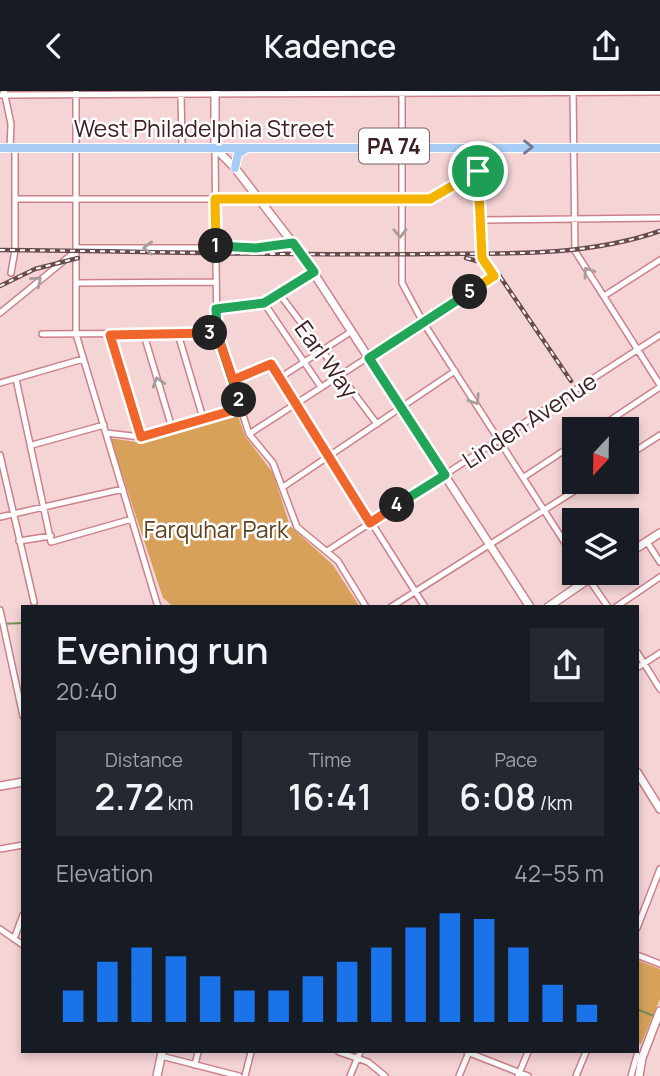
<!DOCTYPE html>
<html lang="en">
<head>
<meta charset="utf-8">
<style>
  body { margin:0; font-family:Manrope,sans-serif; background:#242831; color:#f1f3f6; height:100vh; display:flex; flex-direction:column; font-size:26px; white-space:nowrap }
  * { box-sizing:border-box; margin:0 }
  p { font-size:23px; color:#9ea1a6 }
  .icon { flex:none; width:38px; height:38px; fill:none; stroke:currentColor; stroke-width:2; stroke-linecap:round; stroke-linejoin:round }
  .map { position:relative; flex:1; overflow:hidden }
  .sheet { position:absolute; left:21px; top:514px; width:618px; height:448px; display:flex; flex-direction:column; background:#171b24; border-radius:0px; box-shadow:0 4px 10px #0003 }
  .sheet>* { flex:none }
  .needle { width:46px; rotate:202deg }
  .tools { position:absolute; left:562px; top:326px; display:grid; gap:14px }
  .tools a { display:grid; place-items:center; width:77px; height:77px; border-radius:0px; background:#171b24; box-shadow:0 4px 10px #0003; font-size:35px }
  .pin { position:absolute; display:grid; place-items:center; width:60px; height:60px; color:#fff; margin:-30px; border:4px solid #fff; border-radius:50%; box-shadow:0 2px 7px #0007 }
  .km { position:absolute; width:35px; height:35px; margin:-18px; border-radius:50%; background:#222; color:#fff; font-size:19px; line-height:35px; text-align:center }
  .round { display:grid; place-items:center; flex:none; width:74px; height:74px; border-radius:0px; background:#242831 }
  .summary { display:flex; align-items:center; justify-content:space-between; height:119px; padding:0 35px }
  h1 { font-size:38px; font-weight:600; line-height:52px }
  .metrics { display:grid; grid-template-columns:repeat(3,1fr); gap:10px; height:119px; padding:7px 35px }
  .metrics div { display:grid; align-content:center; border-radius:0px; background:#242831; text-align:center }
  .metrics b { font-size:35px; font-weight:600 }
  .metrics small { font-size:19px; font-weight:400 }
  .metrics p { font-size:19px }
  .chart { height:196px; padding:14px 35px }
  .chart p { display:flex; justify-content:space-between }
  .chart svg { width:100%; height:126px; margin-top:7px; stroke:#1a73e8; stroke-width:6 }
  header { display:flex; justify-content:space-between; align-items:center; height:91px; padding:0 35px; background:#171b24; font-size:32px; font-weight:600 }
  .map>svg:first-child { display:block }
  .green { fill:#d7a15a }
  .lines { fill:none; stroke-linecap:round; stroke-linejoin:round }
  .stream { stroke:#758c52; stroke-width:2 }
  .street-casing { stroke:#cc8189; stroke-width:8 }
  .secondary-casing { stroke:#cc8189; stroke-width:10 }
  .primary-casing { stroke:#fff; stroke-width:10 }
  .street { stroke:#fff; stroke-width:5 }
  .secondary { stroke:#fff; stroke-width:7 }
  .primary { stroke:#a7cdf7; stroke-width:8 }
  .rail-casing { stroke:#694a4d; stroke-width:4.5 }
  .rail { stroke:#fefefe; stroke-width:2; stroke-dasharray:5; stroke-linecap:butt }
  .oneway { stroke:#72768e }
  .oneway2 { stroke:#a89b9c }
  .split-1-casing { stroke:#fff; stroke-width:14 }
  .split-2-casing { stroke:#fff; stroke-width:14 }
  .split-3-casing { stroke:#fff; stroke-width:14 }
  .split-4-casing { stroke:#fff; stroke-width:14 }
  .split-5-casing { stroke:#fff; stroke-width:14 }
  .split-6-casing { stroke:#fff; stroke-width:14 }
  .split-1 { stroke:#f5b400; stroke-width:9 }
  .split-2 { stroke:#22a559; stroke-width:9 }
  .split-3 { stroke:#f0652b; stroke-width:9 }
  .split-4 { stroke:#f0652b; stroke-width:9 }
  .split-5 { stroke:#22a559; stroke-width:9 }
  .split-6 { stroke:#f5b400; stroke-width:9 }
  .labels { text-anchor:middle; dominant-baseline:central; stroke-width:5; stroke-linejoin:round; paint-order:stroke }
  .shield { fill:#fefefe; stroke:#786365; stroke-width:2 }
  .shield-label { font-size:21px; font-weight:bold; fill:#3e2024 }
  .street-label { font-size:23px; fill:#3e2024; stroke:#fefefe }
  .park-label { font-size:23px; fill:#5b411d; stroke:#fefefe }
</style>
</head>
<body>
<header><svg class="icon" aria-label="back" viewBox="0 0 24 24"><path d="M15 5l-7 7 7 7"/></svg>Kadence<svg class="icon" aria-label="share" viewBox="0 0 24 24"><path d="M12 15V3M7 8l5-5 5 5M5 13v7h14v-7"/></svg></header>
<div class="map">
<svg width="660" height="985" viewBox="0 0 660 985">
  <rect width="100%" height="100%" fill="#f5d4d6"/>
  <path class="green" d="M237,322L245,345L273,382L290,435L333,474L360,516H174L163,507L110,347L136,351Z
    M637,869L660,878V908L641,953L637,952Z"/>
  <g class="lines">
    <path class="stream" d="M0,533L23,532
      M637,918L656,926"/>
    <g class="street-casing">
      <path id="street" d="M4,0L11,33L10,57
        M76,0V243L158,516
        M402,0V192L423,231L574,466
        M573,0L575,160L660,294
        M0,4L660,1
        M181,4L182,56
        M215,57L216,157
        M15,108H430L478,81
        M479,129L660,127
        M76,157H256L293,152
        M216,172L217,242L249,343L273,372L297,436L338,470L366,516
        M11,182L15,159V57
        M76,192L214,191
        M278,201L377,333
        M604,205L660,169
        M264,212L321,296
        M216,218L264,212L314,181
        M0,222L76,160
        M42,243L217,242
        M178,243L203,327
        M110,244L141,346
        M144,244L172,337
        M16,288L51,451L132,428
        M278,288L352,240
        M233,289L271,273L425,516
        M0,292L83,268
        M597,338L660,296
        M106,342L141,346L241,317
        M249,343L494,185L482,167L478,56
        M32,354L104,334
        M0,364L34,511
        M626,366L660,344
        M524,386L574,353
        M283,396L455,280
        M0,426L123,398
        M19,450L51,445
        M647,451L660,471
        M327,460L660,244
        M584,481L608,516
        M391,516L590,390
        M616,516L660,486
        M0,519L23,625
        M637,561L660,598
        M637,577L660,562
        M0,758L23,754
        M637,837L660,778
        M0,838L23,854
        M14,848L23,824
        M637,864L660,873
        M339,961L368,971L385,985
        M467,961L528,985
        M161,965L239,985
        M195,974L198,961
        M245,985L251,961
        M350,985L360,961
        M459,985L469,961
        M518,985L528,961
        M576,985L586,961
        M631,985L637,964"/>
    </g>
    <g class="secondary-casing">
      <path id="secondary" d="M215,0V57L235,77L302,164L530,516
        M626,464L660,442
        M548,516L599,481
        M637,681L660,718
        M0,695L23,691
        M157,985L162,961
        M639,985L642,967L660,920"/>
    </g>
    <g class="primary-casing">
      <path id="primary" d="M0,57H660
        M235,77L238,63L247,57"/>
    </g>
    <use href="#street" class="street"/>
    <use href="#secondary" class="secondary"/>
    <use href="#primary" class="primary"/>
    <g class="rail-casing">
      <path id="rail" d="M0,159C143,160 286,165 429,163C508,162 585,166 660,140
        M466,167L484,172L499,184L571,290
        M0,195L35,178L78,167"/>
    </g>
    <use href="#rail" class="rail"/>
  </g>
  <defs><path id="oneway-chevron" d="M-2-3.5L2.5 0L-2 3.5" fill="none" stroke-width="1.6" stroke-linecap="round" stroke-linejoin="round" transform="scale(1.75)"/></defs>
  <use class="oneway" href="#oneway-chevron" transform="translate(528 56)"/>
  <g class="oneway2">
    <use href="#oneway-chevron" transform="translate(400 142) rotate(89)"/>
    <use href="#oneway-chevron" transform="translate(148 157) rotate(180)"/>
    <use href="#oneway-chevron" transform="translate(588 181) rotate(-124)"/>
    <use href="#oneway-chevron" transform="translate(37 190) rotate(-40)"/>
    <use href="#oneway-chevron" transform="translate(158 291) rotate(-107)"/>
    <use href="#oneway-chevron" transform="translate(475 309) rotate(57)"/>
  </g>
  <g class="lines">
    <g class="split-1-casing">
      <path id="split-1" d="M216,155L215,108H430L478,80"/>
    </g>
    <g class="split-2-casing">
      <path id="split-2" d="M216,155L256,157L293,152L314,181L264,212L216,218L217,242L239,309"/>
    </g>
    <g class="split-3-casing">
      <path id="split-3" d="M210,242L110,244L141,346L241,317L239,309"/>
    </g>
    <g class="split-4-casing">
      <path id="split-4" d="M210,242H217L233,289L271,273L370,432L397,414"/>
    </g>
    <g class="split-5-casing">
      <path id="split-5" d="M397,414L445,384L369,267L470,201"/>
    </g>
    <g class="split-6-casing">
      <path id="split-6" d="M470,201L494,185L482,167L478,80"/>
    </g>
    <use href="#split-1" class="split-1"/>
    <use href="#split-2" class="split-2"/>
    <use href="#split-3" class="split-3"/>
    <use href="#split-4" class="split-4"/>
    <use href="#split-5" class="split-5"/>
    <use href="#split-6" class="split-6"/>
  </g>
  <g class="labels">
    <rect class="shield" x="359" y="37.5" width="70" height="35" rx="5"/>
    <g class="shield-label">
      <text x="394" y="55">PA 74</text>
    </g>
    <g class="street-label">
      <text x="204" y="37">West Philadelphia Street</text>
      <text transform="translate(327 268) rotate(54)">Earl Way</text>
      <text transform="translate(529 329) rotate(-33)">Linden Avenue</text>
    </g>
    <g class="park-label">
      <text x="216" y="438">Farquhar Park</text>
    </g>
  </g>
</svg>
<div class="tools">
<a><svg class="needle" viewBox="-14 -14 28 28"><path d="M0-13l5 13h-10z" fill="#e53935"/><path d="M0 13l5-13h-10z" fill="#9ea1a6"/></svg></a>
<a><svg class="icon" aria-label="layers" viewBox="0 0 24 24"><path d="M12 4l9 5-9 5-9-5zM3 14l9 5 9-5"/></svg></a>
</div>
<div class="pin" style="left:478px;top:80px;background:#1e9e55"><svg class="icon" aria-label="arrive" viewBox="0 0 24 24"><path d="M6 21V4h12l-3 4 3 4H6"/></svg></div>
<b class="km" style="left:216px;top:155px">1</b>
<b class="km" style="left:239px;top:309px">2</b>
<b class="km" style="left:210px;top:242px">3</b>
<b class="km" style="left:397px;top:414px">4</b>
<b class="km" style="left:470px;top:201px">5</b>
<section class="sheet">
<div class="summary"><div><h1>Evening run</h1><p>20:40</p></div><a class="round"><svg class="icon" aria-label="share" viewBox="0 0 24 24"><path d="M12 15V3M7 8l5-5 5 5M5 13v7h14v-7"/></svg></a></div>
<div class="metrics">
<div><p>Distance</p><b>2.72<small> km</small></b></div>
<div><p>Time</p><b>16:41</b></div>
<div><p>Pace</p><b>6:08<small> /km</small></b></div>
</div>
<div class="chart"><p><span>Elevation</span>42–55 m</p>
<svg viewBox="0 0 160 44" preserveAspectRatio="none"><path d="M5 44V33M15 44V23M25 44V18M35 44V21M45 44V28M55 44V33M65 44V33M75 44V28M85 44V23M95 44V18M105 44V11M115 44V6M125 44V8M135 44V18M145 44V31M155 44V38"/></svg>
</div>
</section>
</div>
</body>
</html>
